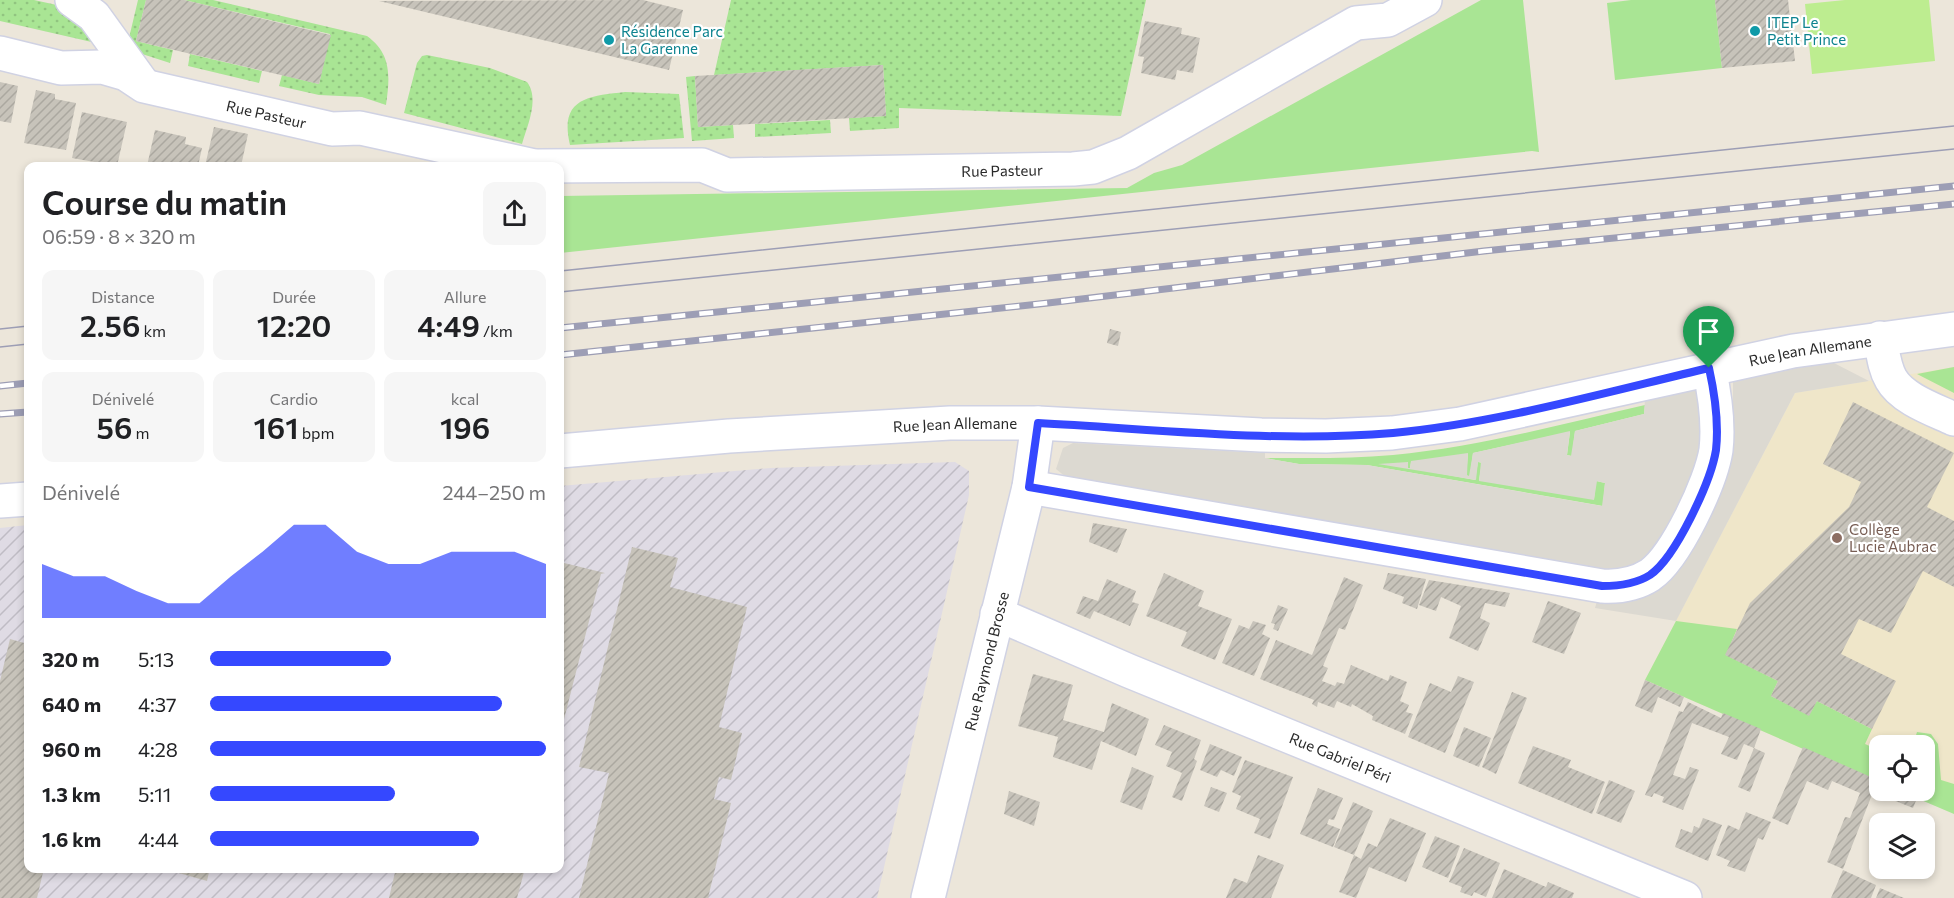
<!DOCTYPE html>
<html lang="fr">
<head>
<meta charset="utf-8">
<style>
  body { margin:0; font-family:Commissioner,sans-serif; background:#f6f6f6; color:#202124; height:100vh; display:flex; flex-direction:column; font-size:22px; white-space:nowrap }
  * { box-sizing:border-box; margin:0 }
  p { font-size:20px; color:#757577 }
  .icon { flex:none; width:33px; height:33px; fill:none; stroke:currentColor; stroke-width:2; stroke-linecap:round; stroke-linejoin:round }
  .map { position:relative; flex:1; overflow:hidden }
  .sheet { position:absolute; left:24px; top:162px; width:540px; height:711px; display:flex; flex-direction:column; background:#fff; border-radius:12px; box-shadow:0 3px 9px #0003 }
  .sheet>* { flex:none }
  .tools { position:absolute; left:1869px; top:735px; display:grid; gap:12px }
  .tools a { display:grid; place-items:center; width:66px; height:66px; border-radius:12px; background:#fff; box-shadow:0 3px 9px #0003; font-size:30px }
  .pin { position:absolute; display:grid; place-items:center; width:51px; height:51px; color:#fff; margin:-62px -26px; border-radius:50% 50% 50% 0; rotate:-45deg; box-shadow:0 0 6px #0007 }
  .pin .icon { rotate:45deg }
  .round { display:grid; place-items:center; flex:none; width:63px; height:63px; border-radius:12px; background:#f6f6f6 }
  .overview { display:flex; align-items:center; justify-content:space-between; height:102px; padding:0 18px }
  h1 { font-size:33px; font-weight:600; line-height:45px }
  .figures { display:grid; grid-template-columns:repeat(3,1fr); gap:9px; height:102px; padding:6px 18px }
  .figures div { display:grid; align-content:center; border-radius:12px; background:#f6f6f6; text-align:center }
  .figures b { font-size:30px; font-weight:600 }
  .figures small { font-size:16px; font-weight:400 }
  .figures p { font-size:16px }
  .chart { height:168px; padding:12px 18px }
  .chart p { display:flex; justify-content:space-between }
  .chart svg { width:100%; height:108px; margin-top:6px; fill:#3548ff; opacity:.7 }
  ul { padding:0 18px; list-style:none; font-size:20px }
  li { display:grid; grid-template-columns:96px 72px 1fr; align-items:center; height:45px }
  li i { height:15px; border-radius:8px; background:#3548ff }
  .map>svg:first-child { display:block }
  .industrial { fill:url(#industrial-furrows) }
  .education { fill:#efe6c9 }
  .grass { fill:#a9e594 }
  .park { fill:url(#park-dots) }
  .pitch { fill:#bded90 }
  .plaza { fill:#dcd9d1 }
  .building { fill:url(#building-hatch) }
  .lines { fill:none; stroke-linecap:round; stroke-linejoin:round }
  .minor-casing { stroke:#d0d2e3; stroke-width:36 }
  .minor { stroke:#fff; stroke-width:33 }
  .tram { stroke:#9d9eb5; stroke-width:1.5 }
  .rail-casing { stroke:#9d9eb5; stroke-width:7 }
  .rail { stroke:#fff; stroke-width:4.5; stroke-dasharray:14; stroke-linecap:butt }
  .route-casing { stroke:#fff; stroke-width:12 }
  .route { stroke:#3548ff; stroke-width:8 }
  .culture-dot { fill:#0f9aa8; stroke:#fff; stroke-width:2 }
  .education-dot { fill:#8d6e63; stroke:#fff; stroke-width:2 }
  .labels { text-anchor:middle; dominant-baseline:central; stroke-width:4.5; stroke-linejoin:round; paint-order:stroke }
  .culture-label { font-size:15px; fill:#0d838f; stroke:#fff; text-anchor:start }
  .street-label { font-size:15px; fill:#292929; stroke:#fff }
  .education-label { font-size:15px; fill:#785e54; stroke:#fff; text-anchor:start }
</style>
</head>
<body>
<div class="map">
<svg width="1954" height="898" viewBox="0 0 1954 898">
  <defs>
    <pattern id="industrial-furrows" width="10" height="10" patternUnits="userSpaceOnUse" patternTransform="scale(1.5)"><rect width="10" height="10" fill="#dfdbe4"/><path d="M-1 1l2-2M0 10L10 0M9 11l2-2" fill="none" stroke="#bfbcc4"/></pattern>
    <pattern id="park-dots" width="8" height="8" patternUnits="userSpaceOnUse" patternTransform="scale(1.5)"><rect width="8" height="8" fill="#a9e594"/><path d="M2 2h.1M6 6h.1" fill="none" stroke="#91c480" stroke-width="1.8" stroke-linecap="round"/></pattern>
    <pattern id="building-hatch" width="6" height="6" patternUnits="userSpaceOnUse" patternTransform="scale(1.5)"><rect width="6" height="6" fill="#c7c3ba"/><path d="M-1 1l2-2M0 6l6-6M5 7l2-2" fill="none" stroke="#aba8a0"/></pattern>
  </defs>
  <rect width="100%" height="100%" fill="#ece6da"/>
  <path class="industrial" d="M955,462L969,471V495L877,898H0V528L28,525V868H560V486L771,468Z"/>
  <path class="education" d="M1954,367V814L1924,790V746H1880L1879,782L1645,680L1795,393Z"/>
  <path class="grass" d="M1481,0H1523L1539,152L1532,151L560,253V196L1127,188L1154,173L1182,165Z
    M1631,0H1715L1722,68L1615,80L1607,3Z
    M1954,367V393L1917,374Z
    M1645,405L1644,414L1575,431L1572,456L1567,455L1570,432L1473,453L1470,476H1466L1468,454L1411,462L1410,468L1475,480L1478,462L1482,463L1479,480L1594,499L1596,481L1605,483L1603,506L1367,465L1299,464L1265,458C1308,458 1351,459 1393,455C1478,447 1562,424 1645,405Z
    M1676,621L1737,629L1726,655L1778,681L1771,696L1809,715L1817,701L1872,729L1865,744L1879,750V782L1645,680Z
    M1917,732L1931,734L1938,744L1941,780L1954,784V814L1900,791L1924,790V746L1913,745Z"/>
  <path class="park" d="M0,0H34L66,7L96,43L0,21Z
    M138,0H146L136,41L173,50L170,63L139,53L129,38Z
    M184,0H213L367,36C392,54 390,77 386,105L362,97L319,95L279,86L282,75L319,84L330,34Z
    M731,0H1146L1121,116L899,108V128L850,131L849,118L886,116L883,65L714,75Z
    M190,54L262,71L259,83L188,66Z
    M427,55L490,68L527,82C540,99 527,126 522,144L404,113L417,63L422,56Z
    M695,76L698,127L733,125L734,138L692,141L686,77Z
    M625,92L679,94L684,138L570,145C559,99 587,96 625,92Z
    M830,120L831,133L755,137V124Z"/>
  <path class="pitch" d="M1845,0H1929L1935,61L1812,74L1805,4Z"/>
  <path class="plaza" d="M1830,361L1869,381L1795,393L1676,621L1595,608L1599,595L1628,593L1733,418V380Z
    M1693,389L1699,393L1702,431L1700,464L1661,546L1624,574L1077,486L1056,469L1063,448L1073,443L1265,453V458L1299,464L1367,465L1602,506L1605,483L1597,481L1594,500L1479,481L1481,462H1478L1476,480L1378,464L1408,462V468H1410L1411,461L1468,453L1467,475L1469,476L1473,453L1570,431L1567,455L1571,456L1575,431L1644,414L1645,399Z"/>
  <path class="building" d="M146,0H184L331,35L319,84L136,41Z
    M643,0L683,10L669,70L379,1Z
    M1715,0H1788L1795,61L1722,68Z
    M1145,21L1182,28L1181,34L1200,38L1193,73L1177,70L1175,80L1141,73L1144,57L1138,56Z
    M883,65L886,116L698,127L695,76Z
    M0,82L18,86L11,123L0,121Z
    M36,90L55,94V99L76,103L66,150L24,143Z
    M82,112L127,122L117,166L72,158Z
    M214,127L248,134L241,166H205Z
    M155,130L186,137L185,144L202,148L198,166H147Z
    M1110,329L1121,332L1118,346L1107,343Z
    M1853,402L1954,453L1927,507L1954,521V587L1923,571L1891,633L1859,619L1841,654L1896,681L1872,729L1817,701L1809,716L1771,696L1778,681L1725,655L1750,603L1849,507L1861,482L1823,464Z
    M1093,523L1127,529L1117,553L1089,542Z
    M632,547L678,558L670,587L747,607L719,727L742,733L731,780L719,777L714,799L731,803L708,898H579L609,773L579,767Z
    M560,562L605,573L601,574L560,735Z
    M1164,573L1204,591L1198,606L1232,619L1215,660L1181,646L1187,632L1146,616Z
    M1388,573L1426,579L1417,609L1402,603L1404,597L1383,589Z
    M1344,577L1363,585L1345,630L1339,628L1323,666L1328,668L1322,681L1335,686L1337,682L1344,684L1351,665L1388,681L1390,675L1407,682L1400,701L1409,705L1406,712L1413,714L1405,734L1372,720L1373,716L1352,704L1351,707L1337,701L1334,708L1318,702L1317,707L1312,704L1314,700L1260,679L1276,640L1312,655Z
    M1107,579L1136,591L1132,602L1139,604L1130,626L1094,611L1090,619L1076,613L1083,596L1098,601Z
    M1429,580L1510,593L1505,607L1485,603L1480,618L1490,623L1478,651L1449,638L1461,606L1441,597L1436,611L1419,605Z
    M1548,601L1581,613L1564,654L1532,642Z
    M1278,605L1288,609L1278,631L1273,629L1275,624L1271,623Z
    M1253,621L1266,625L1262,634L1270,638L1254,676L1222,663L1239,625L1249,629Z
    M10,639L28,644V868H44L37,898H0V681Z
    M1033,674L1073,685L1063,720L1104,732L1112,703L1149,719L1136,756L1101,741L1092,770L1053,757L1058,737L1018,726Z
    M1458,676L1474,682L1445,753L1408,737L1430,683L1451,692Z
    M1645,680L1684,697L1680,707L1658,697L1652,713L1635,706Z
    M1512,692L1527,698L1496,774L1482,767Z
    M1688,702L1721,718L1723,713L1761,729L1754,748L1765,753L1750,792L1738,787L1754,748L1744,744L1737,760L1721,754L1729,737L1692,723L1673,775L1685,779L1690,767L1699,770L1683,810L1662,802L1664,797L1654,793L1652,797L1645,795L1679,711L1683,712Z
    M1164,725L1201,740L1194,759L1197,761L1182,801L1172,797L1182,773L1166,766L1172,752L1155,745Z
    M1464,727L1491,738L1479,767L1453,756Z
    M1210,744L1242,757L1234,776L1221,770L1217,777L1200,770Z
    M1533,746L1571,760L1568,767L1605,782L1592,814L1518,783Z
    M1803,747L1880,781V790H1901L1917,798L1913,808L1873,792L1843,869L1827,862L1845,817L1850,818L1860,793L1832,781L1828,790L1807,781L1788,825L1772,818Z
    M1245,760L1293,777L1270,839L1254,833L1260,819L1236,809L1241,796L1232,792Z
    M1132,767L1154,776L1142,810L1120,802Z
    M1609,780L1635,791L1621,823L1596,813Z
    M1211,787L1227,793L1219,812L1204,806Z
    M1318,788L1343,798L1334,820L1329,819L1327,824L1340,829L1333,847L1300,834Z
    M1009,791L1040,802L1034,826L1004,814Z
    M1353,802L1373,811L1354,855L1334,847Z
    M1746,812L1771,822L1763,840L1758,838L1745,872L1727,866L1730,861L1716,855L1728,825L1739,830Z
    M1390,818L1426,833L1406,882L1369,867L1356,898L1339,892L1354,855L1361,859L1368,843L1377,847Z
    M1703,818L1722,825L1708,861L1675,847L1681,829L1692,833L1694,826L1699,828Z
    M1435,836L1460,846L1448,878L1422,867Z
    M1464,848L1500,863L1486,897L1474,892L1472,896L1460,892L1462,887L1449,882Z
    M1258,855L1284,865L1271,898H1226L1234,878L1247,883Z
    M161,868H210L207,881Z
    M396,868H512L524,872L517,898H389Z
    M1504,869L1546,887L1548,882L1574,893L1572,898H1492Z
    M1843,870L1876,885L1871,898H1831Z
    M1880,888L1904,898H1876Z"/>
  <g class="lines">
    <g class="minor-casing">
      <g id="minor">
        <path d="M72,0L94,16L143,84"/>
        <path id="s1" d="M0,53L61,68L102,67L126,74L144,86L332,129L360,128L535,166"/>
        <path id="s2" d="M539,166L702,165L727,175L1073,169L1093,167L1128,153L1356,23L1388,20L1425,0"/>
        <path d="M1880,338C1883,352 1884,367 1891,379C1902,399 1935,410 1954,419"/>
        <path id="s3" d="M560,451L729,436L950,423H1038L1261,435L1326,436L1392,433L1460,424L1793,351L1954,329"/>
        <path d="M1029,487L1602,586C1619,587 1636,584 1650,575C1676,557 1711,482 1716,450C1719,423 1715,395 1709,368"/>
        <path d="M0,501L28,499"/>
        <path id="s4" d="M997,614L1129,671L1685,898"/>
        <path id="s5" d="M928,898L1029,487L1038,423"/>
      </g>
    </g>
    <use href="#minor" class="minor"/>
    <path class="tram" d="M560,271L1954,126
      M560,292L1954,149
      M0,329L28,326
      M0,347L28,344"/>
    <g class="rail-casing">
      <path id="rail" d="M560,328L1954,186
        M560,355L1048,303L1484,251L1954,204
        M0,386L28,383
        M0,414L28,412"/>
    </g>
    <use href="#rail" class="rail"/>
  </g>
  <g class="lines">
    <g class="route-casing">
      <path id="route" d="M1709,368C1715,395 1719,423 1716,450C1711,481 1676,557 1650,575C1636,584 1619,586 1602,586L1029,487L1038,423C1155,429 1275,443 1393,433C1497,423 1607,392 1709,368Z"/>
    </g>
    <use href="#route" class="route"/>
  </g>
  <g class="culture-dot">
    <circle cx="1755" cy="31" r="6"/>
    <circle cx="609" cy="40" r="6"/>
  </g>
  <circle class="education-dot" cx="1837" cy="538" r="6"/>
  <g class="labels">
    <g class="culture-label">
      <text x="1767" y="22">ITEP Le<tspan x="1767" dy="17">Petit Prince</tspan></text>
      <text x="621" y="31">Résidence Parc<tspan x="621" dy="17">La Garenne</tspan></text>
    </g>
    <g class="street-label">
      <text stroke="none"><textPath href="#s1" startOffset="276">Rue Pasteur</textPath></text>
      <text stroke="none"><textPath href="#s2" startOffset="465">Rue Pasteur</textPath></text>
      <text stroke="none"><textPath href="#s3" startOffset="1260">Rue Jean Allemane</textPath></text>
      <text stroke="none"><textPath href="#s3" startOffset="396">Rue Jean Allemane</textPath></text>
      <text stroke="none"><textPath href="#s5" startOffset="244">Rue Raymond Brosse</textPath></text>
      <text stroke="none"><textPath href="#s4" startOffset="372">Rue Gabriel Péri</textPath></text>
    </g>
    <g class="education-label">
      <text x="1849" y="529">Collège<tspan x="1849" dy="17">Lucie Aubrac</tspan></text>
    </g>
  </g>
</svg>
<div class="tools">
<a><svg class="icon" aria-label="locate" viewBox="0 0 24 24"><circle cx="12" cy="12" r="6"/><path d="M12 2v4M12 18v4M2 12h4M18 12h4"/></svg></a>
<a><svg class="icon" aria-label="layers" viewBox="0 0 24 24"><path d="M12 4l9 5-9 5-9-5zM3 14l9 5 9-5"/></svg></a>
</div>
<div class="pin" style="left:1709px;top:368px;background:#1e9e55"><svg class="icon" aria-label="arrive" viewBox="0 0 24 24"><path d="M6 21V4h12l-3 4 3 4H6"/></svg></div>
<section class="sheet">
<div class="overview"><div><h1>Course du matin</h1><p>06:59 · 8 × 320 m</p></div><a class="round"><svg class="icon" aria-label="share" viewBox="0 0 24 24"><path d="M12 15V3M7 8l5-5 5 5M5 13v7h14v-7"/></svg></a></div>
<div class="figures">
<div><p>Distance</p><b>2.56<small> km</small></b></div>
<div><p>Durée</p><b>12:20</b></div>
<div><p>Allure</p><b>4:49<small> /km</small></b></div>
</div>
<div class="figures">
<div><p>Dénivelé</p><b>56<small> m</small></b></div>
<div><p>Cardio</p><b>161<small> bpm</small></b></div>
<div><p>kcal</p><b>196</b></div>
</div>
<div class="chart"><p><span>Dénivelé</span>244–250 m</p>
<svg viewBox="0 0 160 44" preserveAspectRatio="none"><path d="M0 44V22L10 27L20 27L30 33L40 38L50 38L60 27L70 17L80 6L90 6L100 17L110 22L120 22L130 17L140 17L150 17L160 22V44z"/></svg>
</div>
<ul>
<li><b>320 m</b>5:13<i style="width:54%"></i></li>
<li><b>640 m</b>4:37<i style="width:87%"></i></li>
<li><b>960 m</b>4:28<i style="width:100%"></i></li>
<li><b>1.3 km</b>5:11<i style="width:55%"></i></li>
<li><b>1.6 km</b>4:44<i style="width:80%"></i></li>
</ul>
</section>
</div>
</body>
</html>
